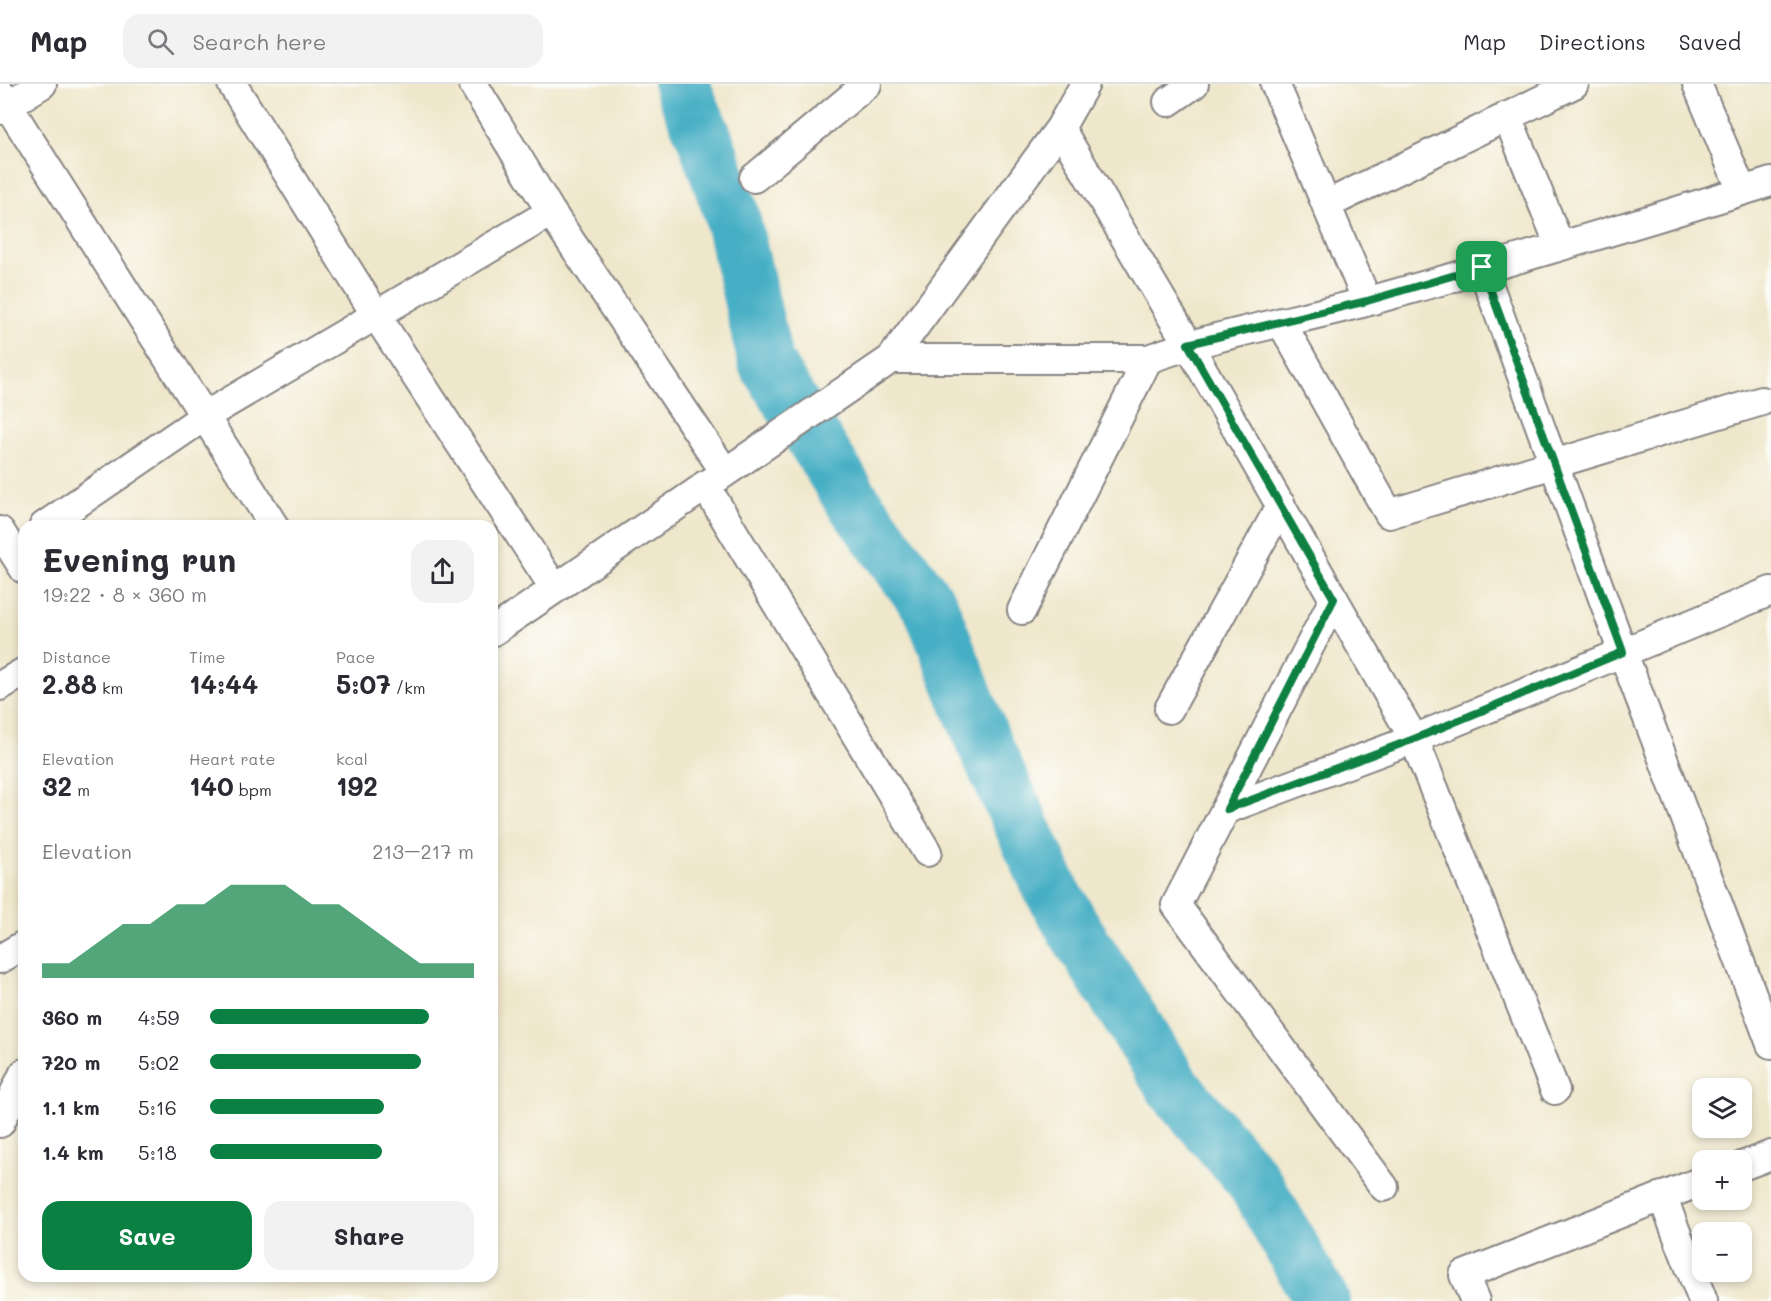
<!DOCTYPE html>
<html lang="en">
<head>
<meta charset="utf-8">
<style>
  body { margin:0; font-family:Mali,sans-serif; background:#f2f2f3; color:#2b2b33; height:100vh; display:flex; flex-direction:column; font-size:22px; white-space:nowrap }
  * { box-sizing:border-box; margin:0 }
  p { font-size:20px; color:#7c7c81 }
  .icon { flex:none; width:33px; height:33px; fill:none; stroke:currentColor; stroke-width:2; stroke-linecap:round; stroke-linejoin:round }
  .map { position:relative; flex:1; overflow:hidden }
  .side { position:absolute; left:18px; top:436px; width:480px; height:762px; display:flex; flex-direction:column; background:#fff; border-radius:18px; box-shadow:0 3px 9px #0003 }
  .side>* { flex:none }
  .tools { position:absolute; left:1692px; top:994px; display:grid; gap:12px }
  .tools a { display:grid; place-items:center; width:60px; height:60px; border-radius:12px; background:#fff; box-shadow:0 3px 9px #0003; font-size:30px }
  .pin { position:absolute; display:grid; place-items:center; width:51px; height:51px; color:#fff; margin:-26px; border-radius:12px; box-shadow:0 3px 9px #0006 }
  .round { display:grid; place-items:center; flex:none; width:63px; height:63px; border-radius:18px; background:#f2f2f3 }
  .summary { display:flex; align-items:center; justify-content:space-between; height:102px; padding:0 24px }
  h1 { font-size:33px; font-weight:700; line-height:45px }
  .metrics { display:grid; grid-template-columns:repeat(3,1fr); gap:9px; height:102px; padding:6px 24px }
  .metrics div { display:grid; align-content:center }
  .metrics b { font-size:26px; font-weight:700 }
  .metrics small { font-size:16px; font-weight:400 }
  .metrics p { font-size:16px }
  .chart { height:168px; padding:12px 24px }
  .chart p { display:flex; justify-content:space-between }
  .chart svg { width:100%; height:108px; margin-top:6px; fill:#0b8043; opacity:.7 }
  .cta { display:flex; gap:12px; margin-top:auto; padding:12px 24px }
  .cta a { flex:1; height:69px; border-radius:18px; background:#0b8043; color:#fff; font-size:24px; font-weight:700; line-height:69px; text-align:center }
  .cta a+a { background:#f2f2f3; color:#2b2b33 }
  ul { padding:0 24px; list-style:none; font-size:20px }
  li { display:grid; grid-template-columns:96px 72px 1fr; align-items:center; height:45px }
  li i { height:15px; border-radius:8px; background:#0b8043 }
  header { display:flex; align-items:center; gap:36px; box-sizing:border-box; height:84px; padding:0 30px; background:#fff; border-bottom:2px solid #e1e1e2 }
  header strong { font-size:28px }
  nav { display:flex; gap:33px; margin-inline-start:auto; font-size:21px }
  .search { width:420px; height:54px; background:#f2f2f3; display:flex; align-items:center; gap:15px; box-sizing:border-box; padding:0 21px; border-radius:18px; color:#7c7c81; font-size:22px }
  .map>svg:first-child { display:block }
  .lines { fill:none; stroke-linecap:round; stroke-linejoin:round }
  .river { stroke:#46afc5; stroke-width:56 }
  .street-casing { stroke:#888483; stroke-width:32 }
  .street { stroke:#fff; stroke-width:28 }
  .route-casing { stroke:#fff; stroke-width:12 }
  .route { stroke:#0b8043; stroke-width:8 }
</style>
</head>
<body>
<header>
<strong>Map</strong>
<div class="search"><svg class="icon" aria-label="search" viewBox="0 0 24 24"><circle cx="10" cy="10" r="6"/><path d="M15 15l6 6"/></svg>Search here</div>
<nav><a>Map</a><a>Directions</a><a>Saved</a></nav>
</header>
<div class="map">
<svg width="1771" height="1217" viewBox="0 0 1771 1217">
  <rect width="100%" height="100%" fill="#fdfcf7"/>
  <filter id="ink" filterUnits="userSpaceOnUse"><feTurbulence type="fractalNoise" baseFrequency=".0167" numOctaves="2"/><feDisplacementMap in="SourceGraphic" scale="12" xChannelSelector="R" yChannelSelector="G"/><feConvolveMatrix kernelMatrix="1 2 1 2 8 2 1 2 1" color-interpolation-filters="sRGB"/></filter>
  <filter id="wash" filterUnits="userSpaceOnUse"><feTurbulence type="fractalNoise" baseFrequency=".008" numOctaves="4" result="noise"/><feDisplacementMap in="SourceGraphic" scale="24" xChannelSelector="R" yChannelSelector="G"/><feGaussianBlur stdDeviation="1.35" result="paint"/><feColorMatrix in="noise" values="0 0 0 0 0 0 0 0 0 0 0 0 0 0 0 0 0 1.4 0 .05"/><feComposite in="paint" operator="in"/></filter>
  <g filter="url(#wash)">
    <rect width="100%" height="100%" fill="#efe7cb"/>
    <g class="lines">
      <path class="river" d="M681,0L706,57L731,128L766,279L852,416L931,524L983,657L1051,805L1074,845L1174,1004L1253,1096L1322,1217"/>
    </g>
  </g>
  <g filter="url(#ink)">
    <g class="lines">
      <g class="street-casing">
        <path id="street" d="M232,0L376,231L555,505
          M473,0L551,128L725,388
          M1275,0L1367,217
          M1697,0L1742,107
          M0,9L274,442
          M1168,18L1194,0
          M0,26L42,0
          M1507,32L1560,162
          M1060,44L1188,260L1414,655L1555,1006
          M754,94L867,0
          M1326,121L1574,0
          M1482,183L1623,569L1771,960
          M1281,238L1389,430L1762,317
          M891,275L1060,44L1085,0
          M705,401L927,768
          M44,442L205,332L551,128
          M0,447L24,485
          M1334,515L1176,821L1384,1103
          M1022,526L1148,275
          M492,548L891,275H1148C1220,249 1295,237 1369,217C1503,180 1638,140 1771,98
          M0,602L24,588
          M1169,625L1281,421
          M1227,725L1414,655L1771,507
          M0,875L24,861
          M0,1039L24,989
          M1742,1082L1771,1071
          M1662,1112L1703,1217
          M1475,1217L1464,1191L1702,1097"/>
      </g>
      <use href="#street" class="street"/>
    </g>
  </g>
  <g class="lines" filter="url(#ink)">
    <g class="route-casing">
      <path id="route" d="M1482,183L1623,568L1414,655L1227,725L1334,515L1188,260L1367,217Z"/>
    </g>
    <use href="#route" class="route"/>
  </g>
</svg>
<div class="tools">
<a><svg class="icon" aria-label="layers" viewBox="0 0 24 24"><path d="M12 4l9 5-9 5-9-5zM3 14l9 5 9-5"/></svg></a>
<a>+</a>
<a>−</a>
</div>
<div class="pin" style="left:1482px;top:183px;background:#1e9e55"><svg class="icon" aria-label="arrive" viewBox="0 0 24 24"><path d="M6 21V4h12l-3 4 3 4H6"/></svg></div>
<section class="side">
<div class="summary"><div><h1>Evening run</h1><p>19:22 · 8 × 360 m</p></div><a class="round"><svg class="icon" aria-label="share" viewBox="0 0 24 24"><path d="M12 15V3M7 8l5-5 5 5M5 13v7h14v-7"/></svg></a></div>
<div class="metrics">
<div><p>Distance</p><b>2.88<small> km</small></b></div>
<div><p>Time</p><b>14:44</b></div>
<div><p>Pace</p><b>5:07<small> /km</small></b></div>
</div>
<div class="metrics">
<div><p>Elevation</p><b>32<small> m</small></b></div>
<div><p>Heart rate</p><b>140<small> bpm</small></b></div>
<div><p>kcal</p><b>192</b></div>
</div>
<div class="chart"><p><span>Elevation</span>213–217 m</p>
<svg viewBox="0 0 160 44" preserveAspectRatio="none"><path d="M0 44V38L10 38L20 30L30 22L40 22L50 14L60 14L70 6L80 6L90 6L100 14L110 14L120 22L130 30L140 38L150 38L160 38V44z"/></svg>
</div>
<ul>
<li><b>360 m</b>4:59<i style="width:83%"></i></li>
<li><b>720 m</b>5:02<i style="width:80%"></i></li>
<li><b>1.1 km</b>5:16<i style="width:66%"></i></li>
<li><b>1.4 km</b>5:18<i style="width:65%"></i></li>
</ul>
<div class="cta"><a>Save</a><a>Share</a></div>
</section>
</div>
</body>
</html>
